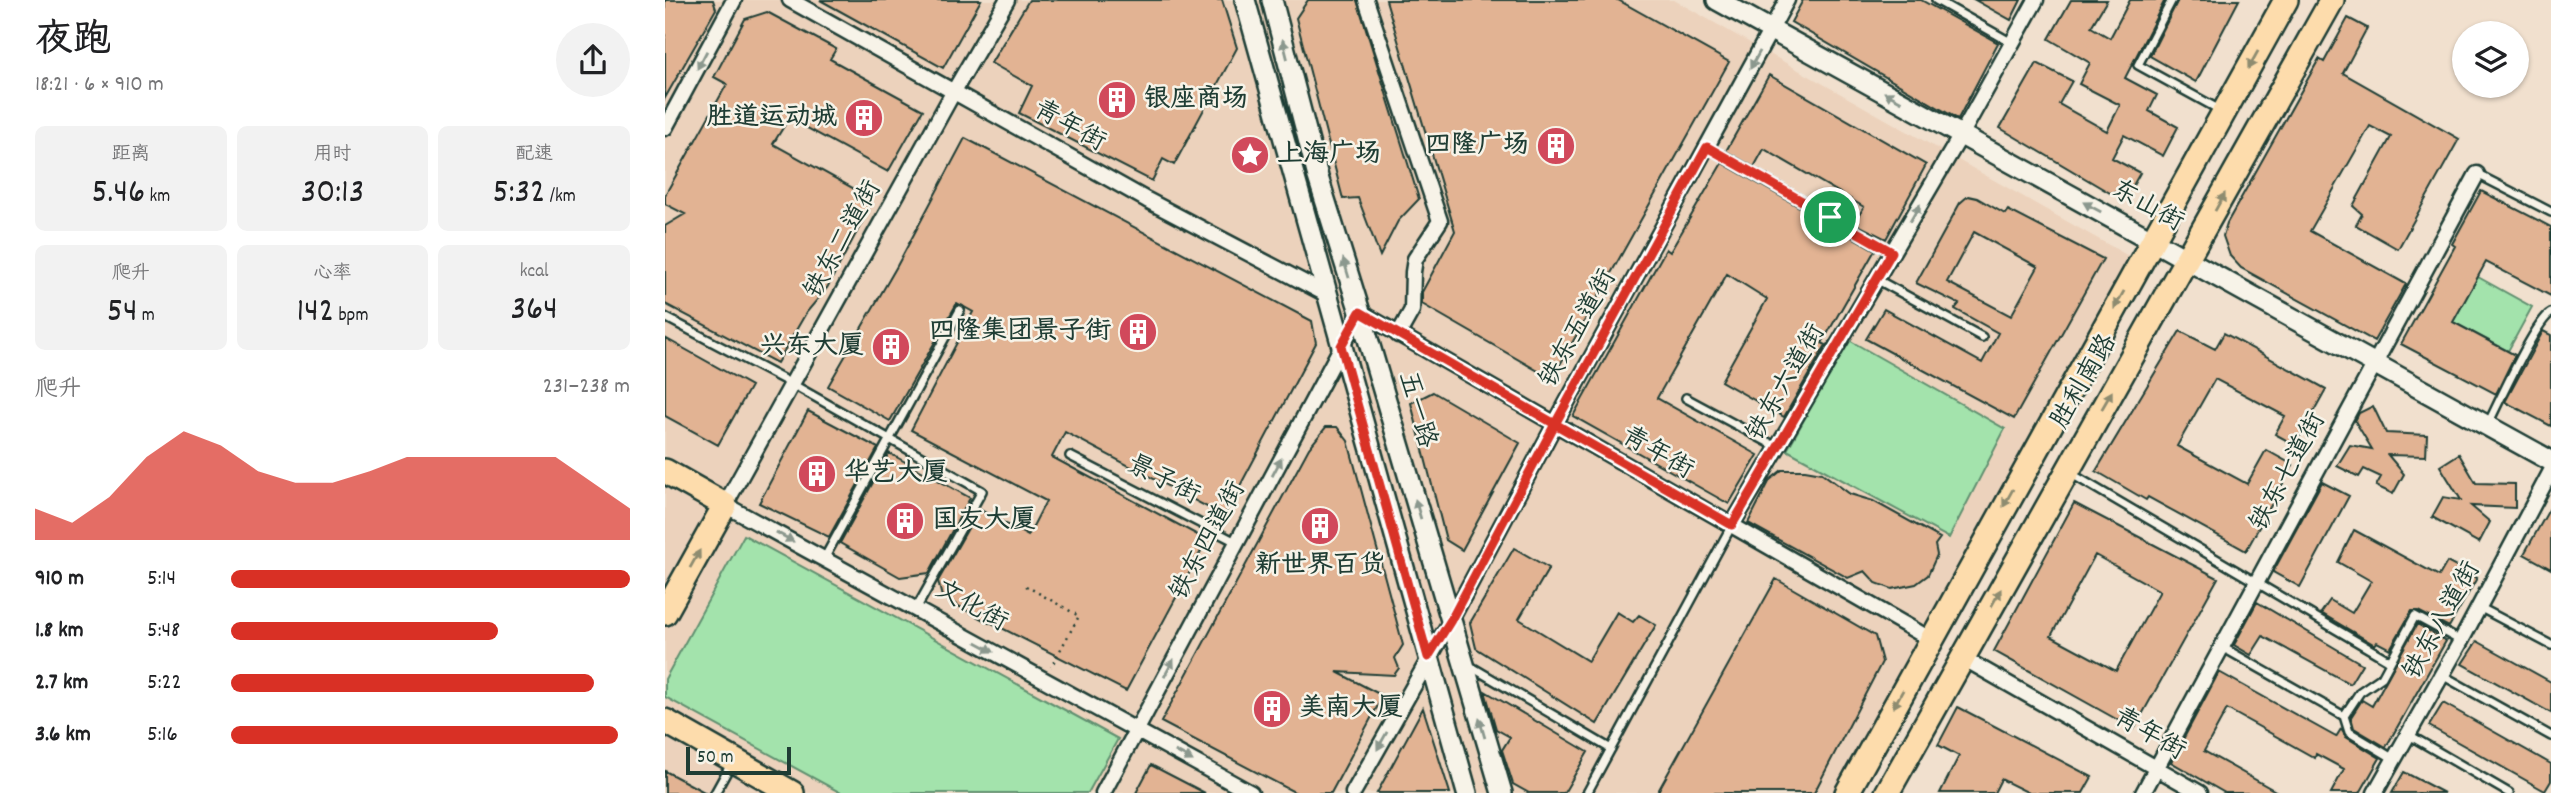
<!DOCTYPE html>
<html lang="zh">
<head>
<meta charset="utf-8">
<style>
  body { margin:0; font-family:Dekko,"LXGW WenKai TC",sans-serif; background:#f2f2f2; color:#202124; height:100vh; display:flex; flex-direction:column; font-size:26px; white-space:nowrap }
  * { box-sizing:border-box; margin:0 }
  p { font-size:23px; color:#757577 }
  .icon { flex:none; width:38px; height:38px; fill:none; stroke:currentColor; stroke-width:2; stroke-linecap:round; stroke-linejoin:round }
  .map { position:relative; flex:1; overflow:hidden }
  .details { display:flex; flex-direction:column; background:#fff; width:665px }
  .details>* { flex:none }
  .tools { position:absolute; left:1787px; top:21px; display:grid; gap:14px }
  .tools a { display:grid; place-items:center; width:77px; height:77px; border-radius:50%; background:#fff; box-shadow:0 2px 5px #0004; font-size:35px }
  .scale { position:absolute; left:21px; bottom:18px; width:105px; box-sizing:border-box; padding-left:7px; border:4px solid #1f3d34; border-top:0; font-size:19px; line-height:24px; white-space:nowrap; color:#1f3d34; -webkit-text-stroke:5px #f7f3e8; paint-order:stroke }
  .pin { position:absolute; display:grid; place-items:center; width:60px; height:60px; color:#fff; margin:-30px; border:4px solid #fff; border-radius:50%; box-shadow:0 2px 7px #0007 }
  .round { display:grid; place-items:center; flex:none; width:74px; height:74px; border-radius:37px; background:#f2f2f2 }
  .headline { display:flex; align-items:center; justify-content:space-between; height:119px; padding:0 35px }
  h1 { font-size:38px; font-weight:600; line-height:52px }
  .metrics { display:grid; grid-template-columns:repeat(3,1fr); gap:10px; height:119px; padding:7px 35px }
  .metrics div { display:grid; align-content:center; border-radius:10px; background:#f2f2f2; text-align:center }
  .metrics b { font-size:35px; font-weight:600 }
  .metrics small { font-size:19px; font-weight:400 }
  .metrics p { font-size:19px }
  .chart { height:196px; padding:14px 35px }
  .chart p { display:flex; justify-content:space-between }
  .chart svg { width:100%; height:126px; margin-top:7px; fill:#d93025; opacity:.7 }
  ul { padding:0 35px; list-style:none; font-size:23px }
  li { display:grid; grid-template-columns:112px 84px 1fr; align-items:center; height:52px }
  li i { height:18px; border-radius:9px; background:#d93025 }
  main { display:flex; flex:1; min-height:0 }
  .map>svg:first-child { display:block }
  .built { fill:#ecd2bc }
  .green { fill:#a3e3ac; stroke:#619070; stroke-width:2 }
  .building { fill:#e2b393; stroke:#1f3d34; stroke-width:2; fill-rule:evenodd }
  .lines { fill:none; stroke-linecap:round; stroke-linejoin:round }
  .lane-casing { stroke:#1f3d34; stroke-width:12 }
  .street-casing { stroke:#1f3d34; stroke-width:19 }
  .secondary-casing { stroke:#1f3d34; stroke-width:24 }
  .primary-casing { stroke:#1f3d34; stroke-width:28 }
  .path { stroke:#1f3d34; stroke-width:2.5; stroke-dasharray:2 5; stroke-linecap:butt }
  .lane { stroke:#f7f3e8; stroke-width:7 }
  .street { stroke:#f7f3e8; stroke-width:14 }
  .secondary { stroke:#f7f3e8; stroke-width:19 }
  .primary { stroke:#fddcac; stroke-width:23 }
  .oneway { fill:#8b988e }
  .oneway2 { fill:#8e8c70 }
  .route-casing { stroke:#fff; stroke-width:14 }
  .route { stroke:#d93025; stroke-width:9 }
  .labels { text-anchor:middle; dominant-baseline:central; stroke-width:5; stroke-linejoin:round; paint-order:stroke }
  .poi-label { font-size:26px; font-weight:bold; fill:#1f3d34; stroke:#f7f3e8; text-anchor:start }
  .street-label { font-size:26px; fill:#1f3d34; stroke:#f7f3e8 }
</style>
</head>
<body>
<main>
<section class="details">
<div class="headline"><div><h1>夜跑</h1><p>18:21 · 6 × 910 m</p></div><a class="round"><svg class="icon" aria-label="share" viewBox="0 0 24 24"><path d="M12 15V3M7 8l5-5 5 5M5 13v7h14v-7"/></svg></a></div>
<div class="metrics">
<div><p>距离</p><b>5.46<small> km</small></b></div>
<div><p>用时</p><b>30:13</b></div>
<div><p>配速</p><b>5:32<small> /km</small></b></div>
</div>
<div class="metrics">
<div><p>爬升</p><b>54<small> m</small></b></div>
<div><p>心率</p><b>142<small> bpm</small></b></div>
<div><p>kcal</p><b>364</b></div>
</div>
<div class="chart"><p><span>爬升</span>231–238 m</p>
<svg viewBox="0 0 160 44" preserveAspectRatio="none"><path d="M0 44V33L10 38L20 29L30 15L40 6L50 11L60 20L70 24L80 24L90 20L100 15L110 15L120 15L130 15L140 15L150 24L160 33V44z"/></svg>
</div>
<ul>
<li><b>910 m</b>5:14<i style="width:100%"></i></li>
<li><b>1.8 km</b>5:48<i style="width:67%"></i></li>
<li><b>2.7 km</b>5:22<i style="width:91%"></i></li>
<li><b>3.6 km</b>5:16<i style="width:97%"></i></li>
</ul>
</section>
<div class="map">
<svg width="1886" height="793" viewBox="0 0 1886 793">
  <rect width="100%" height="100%" fill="#f1e0ce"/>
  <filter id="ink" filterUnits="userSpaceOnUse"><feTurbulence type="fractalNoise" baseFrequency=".0143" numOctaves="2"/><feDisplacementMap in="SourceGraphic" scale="14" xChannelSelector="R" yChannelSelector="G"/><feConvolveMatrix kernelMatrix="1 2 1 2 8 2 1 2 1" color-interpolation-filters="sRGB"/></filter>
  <g filter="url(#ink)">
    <path class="built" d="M0,0H1009L1467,258L1172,793H0Z"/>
    <path class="green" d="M1813,277L1867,307L1843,351L1788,322Z
      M1184,340L1340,429L1284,538L1122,450Z
      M79,535L453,739L423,793H176L0,697V679Z"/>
    <path class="building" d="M0,0H48L51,9L0,98Z
      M155,0H316L278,68Z
      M364,0H557L572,48L509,165L498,159L487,181L354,113L367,86L326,63Z
      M643,0H692L754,199L733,221L715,256L693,198L678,199L631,18Z
      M721,0H953L1064,62L887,379L757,304V292L790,231Z
      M1138,0H1256L1333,43L1293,119L1126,22Z
      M1310,0H1356L1346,20Z
      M1406,0H1442L1426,27L1445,38L1465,0H1500L1460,78L1492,95L1484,111L1513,127L1498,156L1459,135L1447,158L1475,173L1466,189L1459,192L1445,193L1335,128L1372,63L1407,81L1394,104L1442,131L1455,105L1414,84L1425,63L1384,39Z
      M1513,0H1574L1531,82L1485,56Z
      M102,12L171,49L165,59L258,110L223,172L124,118L108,144L195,192L203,205L202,213L162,288L141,313L112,363L0,304V226L20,214L0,204V195L62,84L49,77L80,19Z
      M1683,18L1702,28L1678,73L1794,139L1733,249L1691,225L1697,214L1688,206L1726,137L1705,126L1645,231L1741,284L1709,341L1576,268L1565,256L1558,236L1562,223L1654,59L1659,62Z
      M1104,75L1261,165L1221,239L1189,223L1199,207L1099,149L1089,167L1061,151Z
      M300,138L647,321L651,343L559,516L400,432L387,457L542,540L461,691L325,622L324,623L277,597L273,581L314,509L363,536L381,501L246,430L308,312L292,303L225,421L163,386L232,266Z
      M1057,163L1210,250L1157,343L1161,345L1119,417L1056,381L1102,299L1062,274L992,398L1093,455L1064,504L908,416L1001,249L1005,252Z
      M1816,191L1886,227V296L1821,262L1788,322L1850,355L1831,394L1736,344L1790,246L1787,244Z
      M1303,196L1312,198L1340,214L1343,210L1438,259L1349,419L1201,339L1219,309L1317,363L1333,333L1290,309L1294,304L1251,283L1295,203ZM1309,232L1373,267L1346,316L1282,282Z
      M1515,331L1550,349L1559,333L1661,389L1630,445L1610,434L1620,416L1550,379L1512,446L1582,484L1601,450L1628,465L1581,551L1483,497L1481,500L1431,471Z
      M1878,331L1886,335V426L1840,402Z
      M0,338L86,386L53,445L0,416Z
      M768,392L855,443L797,550L781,540L746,403Z
      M1708,406L1721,433L1762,435L1761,456L1723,455L1739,474L1728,494L1711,486L1716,477L1699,469L1694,477L1672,466L1685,445L1707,449L1690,421L1694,413Z
      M143,411L213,448L164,537L94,503Z
      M661,427H672L683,441L738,645L730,658L734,668L729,675L672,672L718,696L666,793H631L496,722L644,448Z
      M224,453L305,498L264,573L235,577L175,543Z
      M1794,454L1811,483L1850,484V508L1806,506L1825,522L1814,543L1767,517L1778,497L1796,500L1775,466Z
      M1117,470H1140L1157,473L1185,494L1208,501L1275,538L1270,545L1272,555L1263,575L1251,584L1227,589L1211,583L1200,571L1183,578L1083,523L1105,480Z
      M1657,482L1684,496L1635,587L1608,572Z
      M1409,503L1553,578L1469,729L1329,651ZM1430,555L1495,591L1451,671L1386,636Z
      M1886,506V569L1859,554Z
      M1689,530L1774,576L1782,562L1812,578L1784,627L1753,611H1747L1725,649L1712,642L1710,645L1656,613L1665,600L1687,613L1706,581L1673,562Z
      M849,548L884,568L854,619L923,661L952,612L968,622L974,615L991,625L932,724L811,648L805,623Z
      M1111,579L1210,636L1217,662L1149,793H992Z
      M1592,602L1697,664L1685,684L1598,636L1586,655L1569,645Z
      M1752,624L1781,641L1721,747L1689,728L1686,717L1697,700L1707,706Z
      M1812,641L1886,682V713L1797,664Z
      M1554,672L1671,737L1676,729L1681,737L1715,758L1695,793H1666L1679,769L1651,754L1650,758L1562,709L1539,751L1614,793H1560L1506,762Z
      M820,691L923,752L899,793H864L848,784L837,750L845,737L831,729Z
      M1778,703L1886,764V781L1880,791L1764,726Z
      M1293,707L1427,777L1418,793H1364L1336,779L1329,793H1275L1294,756L1273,745Z
      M758,708L785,793H712Z
      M486,765L540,793H471Z
      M0,771L41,793H0Z
      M1739,772L1779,793H1727Z"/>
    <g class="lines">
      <g class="lane-casing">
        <path id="lane" d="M1271,0L1347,43
          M1507,0L1473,65L1555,110
          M1042,147L1227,252
          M1812,174L1886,212
          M1211,279L1317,337
          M0,317L127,384L317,491L251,609
          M1021,398L1112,447
          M1823,424C1833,404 1871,320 1886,313
          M405,456L571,542
          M1405,473L1725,661
          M159,559L295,310
          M1814,607L1886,645
          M1557,647L1679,716L1684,732L1729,759
          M805,666L946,749
          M1777,675L1886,736
          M1679,716L1695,692L1717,677L1750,616L1796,641
          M1744,735L1844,793
          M50,793L66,764
          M922,793L1067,525"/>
      </g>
      <g class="street-casing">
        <path id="street" d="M125,0L482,200L661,294
          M342,0L289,91L60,505L586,793
          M701,0L775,221L750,259L748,272L747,310L733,335
          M0,128L69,0
          M1067,525L1296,135L1371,0
          M1298,658L1535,793
          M438,793L695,312L1265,639
          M688,793L786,620L890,424L1122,0
          M1478,793L1812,174
          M1710,793L1796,641L1886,471"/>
      </g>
      <g class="secondary-casing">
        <path id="secondary" d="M580,0L802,793
          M607,0L653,177L695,312L837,793
          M1052,0L1886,461"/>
      </g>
      <g class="primary-casing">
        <path id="primary" d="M0,471L60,505L0,613
          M0,721L127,793
          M1182,793L1621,0
          M1222,793L1667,0"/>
      </g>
      <path class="path" d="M361,586L414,616L386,667"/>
      <use href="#lane" class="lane"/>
      <use href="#street" class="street"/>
      <use href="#secondary" class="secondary"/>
      <use href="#primary" class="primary"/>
    </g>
    <defs><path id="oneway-solid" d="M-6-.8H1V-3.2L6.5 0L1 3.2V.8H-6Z" transform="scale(1.75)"/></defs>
    <g class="oneway">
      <use href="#oneway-solid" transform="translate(620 49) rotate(-104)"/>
      <use href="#oneway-solid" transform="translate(37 60) rotate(118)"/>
      <use href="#oneway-solid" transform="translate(1090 60) rotate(119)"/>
      <use href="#oneway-solid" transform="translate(1228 97) rotate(-151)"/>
      <use href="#oneway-solid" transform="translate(1427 207) rotate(-151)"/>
      <use href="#oneway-solid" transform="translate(1250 213) rotate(-60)"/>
      <use href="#oneway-solid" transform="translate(681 268) rotate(-107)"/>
      <use href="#oneway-solid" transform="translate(612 467) rotate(-62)"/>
      <use href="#oneway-solid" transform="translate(753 509) rotate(-106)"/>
      <use href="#oneway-solid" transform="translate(120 537) rotate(29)"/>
      <use href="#oneway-solid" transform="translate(320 647) rotate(29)"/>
      <use href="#oneway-solid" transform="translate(504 668) rotate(-62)"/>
      <use href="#oneway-solid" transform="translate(817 728) rotate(-106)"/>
      <use href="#oneway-solid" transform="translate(717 741) rotate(119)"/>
      <use href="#oneway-solid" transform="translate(519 756) rotate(29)"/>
    </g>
    <g class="oneway2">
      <use href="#oneway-solid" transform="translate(1588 60) rotate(119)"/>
      <use href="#oneway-solid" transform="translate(1555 202) rotate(-61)"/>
      <use href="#oneway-solid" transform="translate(1454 300) rotate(119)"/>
      <use href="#oneway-solid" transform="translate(1442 400) rotate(-60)"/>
      <use href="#oneway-solid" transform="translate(1343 498) rotate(119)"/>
      <use href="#oneway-solid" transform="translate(30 559) rotate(-61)"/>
      <use href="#oneway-solid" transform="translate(1331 598) rotate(-61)"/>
      <use href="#oneway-solid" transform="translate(1233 699) rotate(119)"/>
    </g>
  </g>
  <g class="lines" filter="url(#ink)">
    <g class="route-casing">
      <path id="route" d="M1165,217L1042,147L890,424L695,312L676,346L763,657L786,620L890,424L1067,525L1227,252L1165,217"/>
    </g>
    <use href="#route" class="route"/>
  </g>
  <defs>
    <g id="building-disc" transform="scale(2.0125)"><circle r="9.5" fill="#d1495b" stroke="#f7f3e8"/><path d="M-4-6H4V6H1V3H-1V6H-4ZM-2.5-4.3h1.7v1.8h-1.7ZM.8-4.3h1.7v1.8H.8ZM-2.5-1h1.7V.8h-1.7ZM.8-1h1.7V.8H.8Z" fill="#fff"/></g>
    <g id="sight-disc" transform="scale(2.0125)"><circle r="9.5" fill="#d1495b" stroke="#f7f3e8"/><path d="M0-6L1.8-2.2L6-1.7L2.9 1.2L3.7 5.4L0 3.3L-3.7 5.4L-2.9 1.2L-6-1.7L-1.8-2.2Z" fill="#fff"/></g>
  </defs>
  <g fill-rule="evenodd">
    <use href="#building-disc" x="452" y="100"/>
    <use href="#building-disc" x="199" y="118"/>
    <use href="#building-disc" x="891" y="146"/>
    <use href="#sight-disc" x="585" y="155"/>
    <use href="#building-disc" x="473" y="332"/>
    <use href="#building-disc" x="226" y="347"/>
    <use href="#building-disc" x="152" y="474"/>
    <use href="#building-disc" x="240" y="521"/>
    <use href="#building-disc" x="655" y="526"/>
    <use href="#building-disc" x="607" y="709"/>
  </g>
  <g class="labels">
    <g class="poi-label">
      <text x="479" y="100">银座商场</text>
      <text x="172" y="118" text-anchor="end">胜道运动城</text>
      <text x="864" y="146" text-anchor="end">四隆广场</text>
      <text x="612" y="155">上海广场</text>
      <text x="446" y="332" text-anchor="end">四隆集团景子街</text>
      <text x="199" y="347" text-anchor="end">兴东大厦</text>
      <text x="179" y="474">华艺大厦</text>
      <text x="267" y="521">国友大厦</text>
      <text x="655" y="566" text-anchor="middle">新世界百货</text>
      <text x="634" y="709">美南大厦</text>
    </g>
    <g class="street-label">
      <text transform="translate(404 127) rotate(29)">青年街</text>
      <text transform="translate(1482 207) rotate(29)">东山街</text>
      <text transform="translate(179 240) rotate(-61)">铁东二道街</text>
      <text transform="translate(914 329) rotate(-61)">铁东五道街</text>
      <text transform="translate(1420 382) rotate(-60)">胜利南路</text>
      <text transform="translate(1122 383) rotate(-60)">铁东六道街</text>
      <text transform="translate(751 410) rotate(74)">五一路</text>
      <text transform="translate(992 454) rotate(30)">青年街</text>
      <text transform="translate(1624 472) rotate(-62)">铁东七道街</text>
      <text transform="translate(498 481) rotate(27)">景子街</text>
      <text transform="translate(544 541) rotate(-62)">铁东四道街</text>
      <text transform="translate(306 607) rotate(29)">文化街</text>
      <text transform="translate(1778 621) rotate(-61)">铁东八道街</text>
      <text transform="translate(1484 735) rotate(30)">青年街</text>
    </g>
  </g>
</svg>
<div class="tools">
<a><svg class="icon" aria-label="layers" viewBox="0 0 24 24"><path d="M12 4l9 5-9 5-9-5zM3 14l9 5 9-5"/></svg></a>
</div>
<div class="scale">50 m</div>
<div class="pin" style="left:1165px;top:217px;background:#1e9e55"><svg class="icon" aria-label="arrive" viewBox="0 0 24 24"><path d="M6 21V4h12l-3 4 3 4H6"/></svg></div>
</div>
</main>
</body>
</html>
